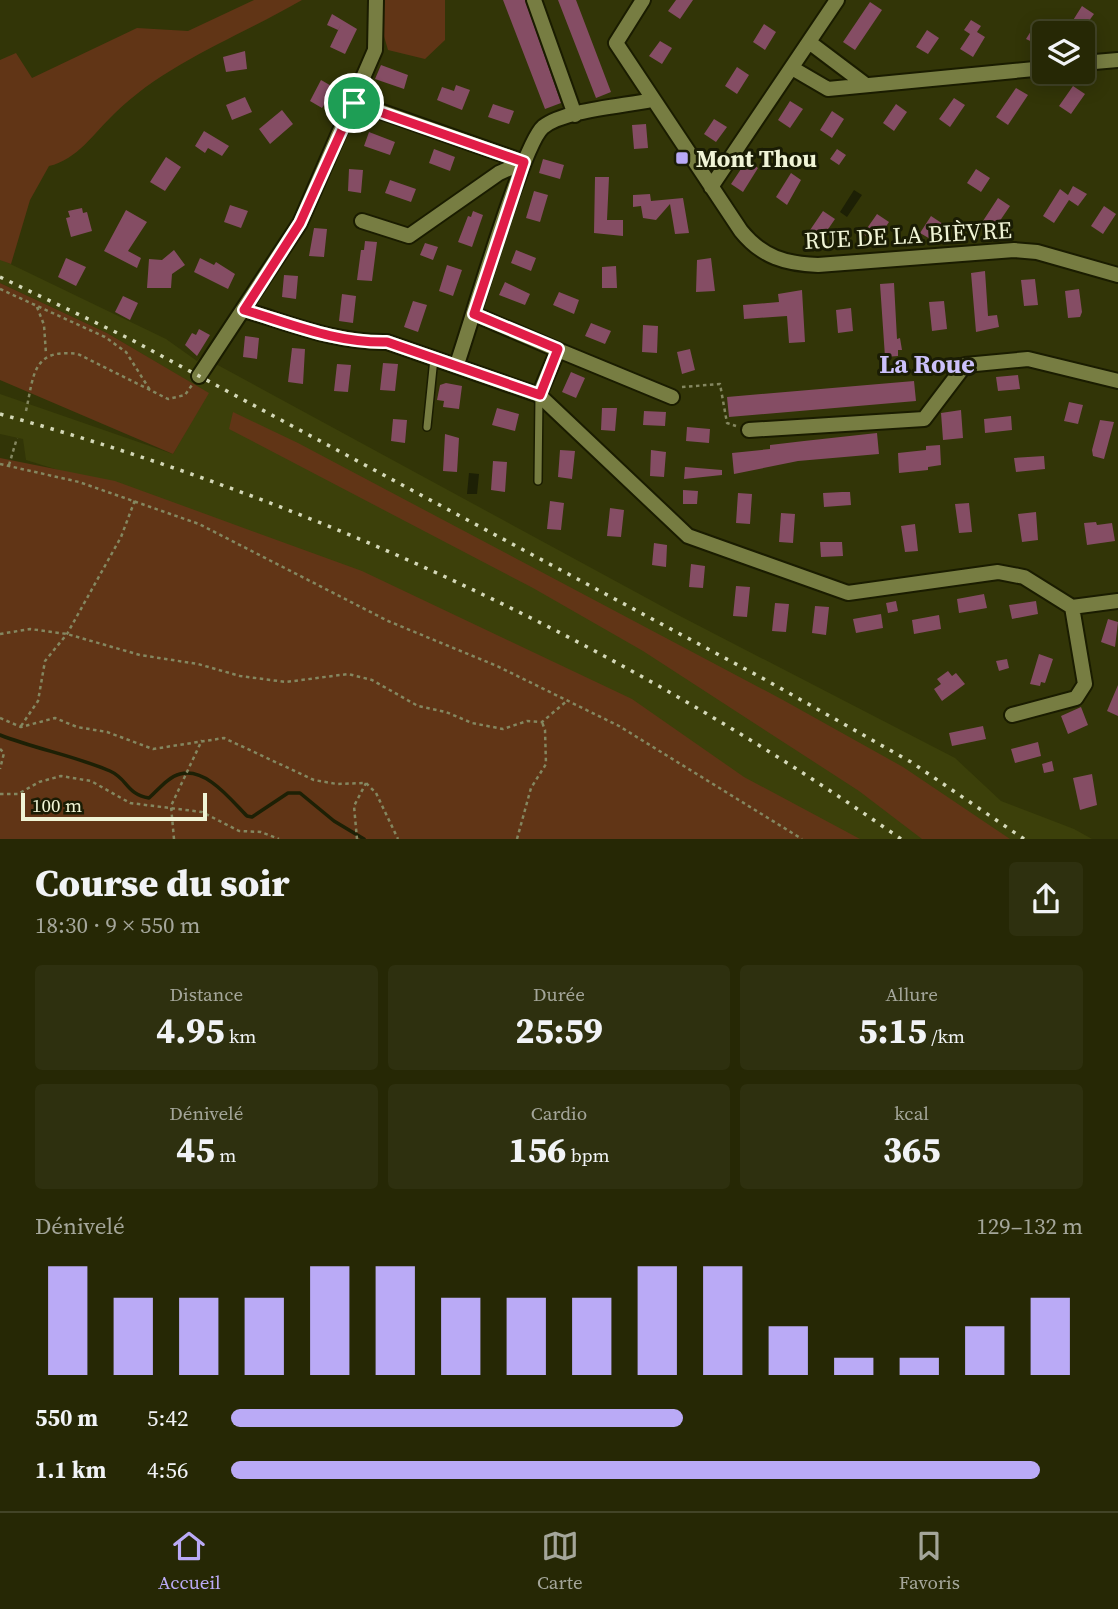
<!DOCTYPE html>
<html lang="fr">
<head>
<meta charset="utf-8">
<style>
  body { margin:0; font-family:"Source Serif 4",serif; background:#2e300f; color:#f1f3f6; height:100vh; display:flex; flex-direction:column; font-size:26px; white-space:nowrap }
  * { box-sizing:border-box; margin:0 }
  p { font-size:23px; color:#a4a69a }
  .icon { flex:none; width:38px; height:38px; fill:none; stroke:currentColor; stroke-width:2; stroke-linecap:round; stroke-linejoin:round }
  .map { position:relative; height:839px; overflow:hidden }
  .side { display:flex; flex-direction:column; background:#262805; flex:1 }
  .side>* { flex:none }
  .buttons { position:absolute; left:1032px; top:21px; display:grid; gap:14px }
  .buttons a { display:grid; place-items:center; width:63px; height:63px; border-radius:7px; background:#262805; box-shadow:0 4px 18px #0003,0 0 0 2px #424427; font-size:35px }
  .scale { position:absolute; left:21px; bottom:18px; width:186px; box-sizing:border-box; padding-left:7px; border:4px solid #f0f4d6; border-top:0; font-size:19px; line-height:24px; white-space:nowrap; color:#f0f4d6; -webkit-text-stroke:5px #1a1c04; paint-order:stroke }
  .pin { position:absolute; display:grid; place-items:center; width:60px; height:60px; color:#fff; margin:-30px; border:4px solid #fff; border-radius:50%; box-shadow:0 2px 7px #0007 }
  .round { display:grid; place-items:center; flex:none; width:74px; height:74px; border-radius:7px; background:#2e300f }
  .head { display:flex; align-items:center; justify-content:space-between; height:119px; padding:0 35px }
  h1 { font-size:38px; font-weight:800; line-height:52px }
  .stats { display:grid; grid-template-columns:repeat(3,1fr); gap:10px; height:119px; padding:7px 35px }
  .stats div { display:grid; align-content:center; border-radius:7px; background:#2e300f; text-align:center }
  .stats b { font-size:35px; font-weight:800 }
  .stats small { font-size:19px; font-weight:400 }
  .stats p { font-size:19px }
  .chart { height:196px; padding:14px 35px }
  .chart p { display:flex; justify-content:space-between }
  .chart svg { width:100%; height:126px; margin-top:7px; stroke:#baaaf6; stroke-width:6 }
  ul { padding:0 35px; list-style:none; font-size:23px }
  li { display:grid; grid-template-columns:112px 84px 1fr; align-items:center; height:52px }
  li i { height:18px; border-radius:9px; background:#baaaf6 }
  .menu { display:flex; justify-content:space-around; align-items:center; height:98px; border-top:2px solid #424427; background:#262805; font-size:19px; color:#a4a69a }
  .menu a { display:grid; justify-items:center; gap:4px }
  .menu .on { color:#baaaf6 }
  .map>svg:first-child { display:block }
  .built { fill:#3c400a }
  .green { fill:#613516 }
  .water { fill:#1d2005 }
  .lines { fill:none; stroke-linecap:round; stroke-linejoin:round }
  .stream { stroke:#1d2005; stroke-width:3.5 }
  .building { fill:#854d64 }
  .service-casing { stroke:#1a1c00; stroke-width:10 }
  .minor-casing { stroke:#1a1c00; stroke-width:18 }
  .path { stroke:#848760; stroke-width:2.5; stroke-dasharray:3.5 3.5; stroke-linecap:butt }
  .service { stroke:#777d42; stroke-width:7 }
  .minor { stroke:#777d42; stroke-width:14 }
  .rail { stroke:#d4d8b8; stroke-width:3.5; stroke-dasharray:3.5 7; stroke-linecap:butt }
  .route-casing { stroke:#fff; stroke-width:14 }
  .route { stroke:#e11d48; stroke-width:9 }
  .poi-dot { fill:#baaaf6; stroke:#1a1c04; stroke-width:2.5 }
  .labels { text-anchor:middle; dominant-baseline:central; stroke-width:6; stroke-linejoin:round; paint-order:stroke }
  .poi-label { font-size:24px; font-weight:bold; fill:#f0f4d6; stroke:#1a1c04; text-anchor:start }
  .street-label { font-size:24px; fill:#f0f4d6; stroke:#1a1c04 }
  .neighbourhood-label { font-size:26px; font-weight:bold; fill:#ccc1fb; stroke:#1a1c04 }
</style>
</head>
<body>
<div class="map">
<svg width="1118" height="839" viewBox="0 0 1118 839">
  <rect width="100%" height="100%" fill="#323507"/>
  <path class="built" d="M0,259L166,339L197,361L201,356L678,615L955,758L1001,801L1074,829L1092,839H817L194,512L26,460L23,439L0,434V394L173,454L208,393L107,333L0,283Z"/>
  <path class="green" d="M254,0H302C240,36 165,63 114,114C94,133 77,160 49,166L30,200L11,264L0,260V60L16,53L32,78L137,28L188,31Z
    M384,0H445V40L425,59L388,50L379,19Z
    M0,283L107,333L209,393L173,454L0,380Z
    M233,412L298,443L783,700L903,767L1010,839H922L859,791L643,651L533,588L229,429Z
    M0,458L115,481L362,571L632,699L744,777L860,839H0Z"/>
  <path class="water" d="M854,190L862,195L847,217L840,212Z
    M469,473L479,474L477,494H467Z"/>
  <g class="lines">
    <path class="stream" d="M0,735C36,749 75,756 110,771C128,779 126,794 149,798C158,790 168,777 180,774C206,767 231,800 247,816L252,817L288,793H300L334,821L364,839"/>
  </g>
  <path class="building" d="M503,0H525L561,103L545,109Z
    M558,0H576L611,92L596,98Z
    M676,0H693L680,19L668,11Z
    M870,2L882,10L855,50L843,42Z
    M1082,6L1094,14L1080,33H1065Z
    M332,14L357,29L345,54L330,47L341,24L338,30L327,25Z
    M971,20L981,26L977,32L985,37L973,57L960,49L970,34L964,30Z
    M1036,23L1045,29V48L1026,39Z
    M764,24L776,32L765,50L753,42Z
    M927,30L939,38L928,54L916,47Z
    M660,41L672,48L662,64L649,56Z
    M245,51L247,69L226,72L223,57Z
    M381,65L408,75L404,89L375,79Z
    M737,67L749,75L737,94L725,86Z
    M321,80L335,88L322,108L310,101Z
    M456,85L470,90L462,110L437,100L442,87L454,91Z
    M1073,86L1085,94L1071,114L1059,106Z
    M1016,88L1028,95L1008,125L996,117Z
    M245,97L252,112L232,120L226,105Z
    M954,98L965,105L950,127L939,119Z
    M790,101L803,109L790,128L778,120Z
    M493,104L514,111L509,124L488,117Z
    M896,104L907,112L894,131L883,123Z
    M282,110L293,124L270,144L259,129Z
    M832,111L844,119L832,138L820,130Z
    M714,119L727,127L716,142L704,134Z
    M646,124L648,148L634,149L632,125Z
    M204,131L229,146L222,156L208,148L205,153L195,146Z
    M369,132L395,142L390,155L364,146Z
    M434,149L455,157L450,171L429,163Z
    M837,149L846,155L839,165L830,159Z
    M166,157L181,167L165,191L150,182Z
    M543,159L564,165L560,179L539,173Z
    M747,160L758,168L743,192L731,184Z
    M349,169L363,170L361,193L348,191Z
    M976,169L990,178L981,192L967,183Z
    M791,173L801,180L787,205L776,197Z
    M595,177H609L607,220H623V236L594,233Z
    M390,180L416,189L411,202L385,193Z
    M1073,186L1087,194L1078,206L1069,200L1054,223L1043,216L1060,189L1068,195Z
    M534,191L548,195L540,222L526,218Z
    M650,194L651,201L683,198L689,233L675,234L670,204L656,220L643,218L641,206L633,207V195Z
    M998,198L1010,206L993,231L981,224Z
    M230,205L248,211L241,228L224,222Z
    M1104,206L1116,214L1103,234L1091,226Z
    M82,208L83,213L87,212L92,231L71,237L66,218L70,217L68,211Z
    M126,210L147,222L128,251L141,258L137,268L104,251Z
    M473,211L483,215L472,247L458,242L468,216L471,217Z
    M823,211L835,219L818,244L806,236Z
    M877,214L889,222L875,242L863,234Z
    M931,216L943,224L932,240L920,233Z
    M314,228L327,229L324,257L309,256Z
    M365,241L377,242L372,281L357,280L361,250H364Z
    M425,243L438,247L433,260L420,255Z
    M174,250L185,265L172,274L171,288H147L149,259L162,260Z
    M516,250L536,258L531,271L511,263Z
    M66,258L86,267L76,286L58,277Z
    M200,258L214,265L216,262L235,274L228,289L194,272Z
    M711,258L715,291L696,292L697,260Z
    M447,265L462,270L453,296L439,291Z
    M616,266L617,288H602V267Z
    M985,271L988,316L997,315L999,327L976,332L971,273Z
    M284,275L298,276L296,299L282,297Z
    M1035,279L1038,305L1024,306L1021,280Z
    M505,282L530,294L525,305L499,295Z
    M894,283L897,339L900,338L902,350H898V356L885,357L880,284Z
    M1079,289L1082,312L1080,317L1068,318L1065,291Z
    M802,290L805,342L789,343L787,316L744,319L743,305L779,302L778,294Z
    M559,292L579,300L574,314L553,305Z
    M342,294L356,296L353,323L339,321Z
    M123,296L138,303L130,320L115,312Z
    M413,301L427,305L418,332L404,327Z
    M944,301L947,329L932,331L929,302Z
    M851,308L853,331L838,333L836,310Z
    M591,323L611,331L605,344L585,336Z
    M643,325L658,326L657,353L642,352Z
    M199,329L210,335L197,356L185,345L192,333L196,335Z
    M245,336L259,338L257,359L243,357Z
    M292,348L305,349L303,384L288,382Z
    M690,349L695,370L682,374L677,352Z
    M383,363L398,364L395,391L380,390Z
    M337,364L351,365L348,392L334,391Z
    M571,372L585,378L576,398L562,392Z
    M1018,375L1020,389L998,391L996,377Z
    M914,381L916,401L729,417L727,397Z
    M446,383L462,386L459,409L443,407L444,401L437,400L440,385Z
    M1069,402L1083,405L1078,424L1064,421Z
    M497,408L519,414L515,431L492,425Z
    M602,408H617L615,431L601,430Z
    M961,410L963,438L943,440L941,413Z
    M644,411L666,412L665,426L643,425Z
    M1011,416L1012,430L985,433L984,419Z
    M393,419L407,420L405,443L391,441Z
    M1100,420L1114,422L1104,459L1093,456L1092,450Z
    M687,427L710,429L709,443L686,441Z
    M877,433L879,454L798,461L734,474L732,453L770,449V445L804,441Z
    M445,434L459,438L457,472L443,471Z
    M940,445L941,465L928,467V470L899,473L898,453L926,450V446Z
    M560,450L575,451L572,479L558,477Z
    M651,450L666,452L664,477L650,476Z
    M1044,456L1045,469L1016,472L1014,458Z
    M493,461L507,462L505,492L491,490Z
    M685,467L722,470V475L684,479Z
    M683,490L698,491L697,504H683Z
    M842,492H850L851,505L824,507L823,493Z
    M738,493L752,494L750,524L736,523Z
    M550,501L564,503L561,530L547,529Z
    M969,503L972,532L959,533L955,504Z
    M610,508L624,510L621,537L607,536Z
    M1036,512L1038,540L1022,542L1018,514Z
    M781,513L795,514L793,543L779,542Z
    M1096,522L1097,525L1112,523L1115,541L1087,545L1084,523Z
    M915,524L918,551L905,552L901,526Z
    M820,542H842L843,556L821,557Z
    M654,543L667,545L666,567L652,565Z
    M691,564L705,566L703,588L689,587Z
    M736,586L750,587L747,617L733,616Z
    M984,594L987,608L959,613L957,599Z
    M896,601L898,611L888,613L886,603Z
    M1036,601L1038,614L1012,619L1009,605Z
    M775,603L789,604L786,632L772,631Z
    M815,606L829,607L826,635L812,633Z
    M881,614L883,628L856,633L853,619Z
    M939,615L941,629L914,634L912,620Z
    M1108,619L1118,622L1115,647L1101,642Z
    M1039,654L1053,659L1045,683L1041,682L1040,686L1030,684Z
    M1007,659L1009,668L999,671L996,661Z
    M948,671L952,676L956,673L965,684L942,701L934,689L941,684L937,679Z
    M1118,685V716L1107,711Z
    M1081,707L1088,725L1068,734L1061,716Z
    M983,726L986,739L952,746L949,733Z
    M1038,742L1041,756L1015,763L1011,749Z
    M1052,761L1054,771L1044,773L1042,764Z
    M1092,774L1097,805L1080,810L1073,778Z"/>
  <g class="lines">
    <g class="service-casing">
      <path id="service" d="M427,427L434,358
        M538,481L539,395"/>
    </g>
    <g class="minor-casing">
      <path id="minor" d="M534,0L575,115
        M643,0L616,43L741,231C762,257 786,264 818,265L1014,250L1037,252L1118,275
        M809,42L866,85
        M1083,63L1118,60
        M792,68L828,89L1045,68
        M354,102L524,162
        M711,187L837,0
        M362,221L409,236L499,173L524,162
        M244,310C292,324 336,343 387,342L539,395L688,536L848,593L998,572L1024,577L1072,607
        M474,314L558,350L539,395
        M558,350L672,397
        M457,364C470,327 522,145 543,127C564,110 624,106 652,100
        M199,376L300,223L375,50L376,0
        M749,430L924,419L965,365L1028,359L1118,381
        M1012,715L1076,698L1085,684L1072,607L1118,601"/>
    </g>
    <path class="path" d="M0,289L105,337L126,352L150,390
      M37,307L44,325L46,354
      M682,387L720,384L727,423L736,426
      M26,411C34,375 32,348 78,354L168,399L185,395L192,385
      M0,464L79,482L199,524L388,621L497,666L619,726L802,839
      M9,465L17,438
      M0,634L30,629L67,634L140,655L198,664L240,676L286,682L348,674L372,680L418,706L446,712L472,723L503,729L527,721L542,722L568,700
      M0,718L21,727L55,718L77,727L107,732L153,749L224,738L314,780L337,784L366,783L376,793L398,839
      M21,726L38,701L45,661L67,634L121,537L135,500
      M0,749L4,753L0,769
      M0,794H18L39,782L61,776L91,781L130,803L202,812L239,831L261,832L279,839
      M174,839L171,806L202,740
      M357,839L354,806L366,783
      M517,839L531,788L546,764L545,730L542,722"/>
    <use href="#service" class="service"/>
    <use href="#minor" class="minor"/>
    <path class="rail" d="M0,277L130,339L764,679L911,762L1024,839
      M0,414C324,504 626,646 901,839"/>
  </g>
  <g class="lines">
    <g class="route-casing">
      <path id="route" d="M354,103L524,162L474,314L558,349L540,395L387,342C336,343 292,324 244,310L300,223Z"/>
    </g>
    <use href="#route" class="route"/>
  </g>
  <rect class="poi-dot" x="675" y="151" width="14" height="14" rx="3.5"/>
  <g class="labels">
    <g class="poi-label">
      <text x="696" y="158">Mont Thou</text>
    </g>
    <g class="street-label">
      <text transform="translate(908 235) rotate(-3)">RUE DE LA BIÈVRE</text>
    </g>
    <g class="neighbourhood-label">
      <text x="927" y="364">La Roue</text>
    </g>
  </g>
</svg>
<div class="buttons">
<a><svg class="icon" aria-label="layers" viewBox="0 0 24 24"><path d="M12 4l9 5-9 5-9-5zM3 14l9 5 9-5"/></svg></a>
</div>
<div class="scale">100 m</div>
<div class="pin" style="left:354px;top:103px;background:#1e9e55"><svg class="icon" aria-label="arrive" viewBox="0 0 24 24"><path d="M6 21V4h12l-3 4 3 4H6"/></svg></div>
</div>
<section class="side">
<div class="head"><div><h1>Course du soir</h1><p>18:30 · 9 × 550 m</p></div><a class="round"><svg class="icon" aria-label="share" viewBox="0 0 24 24"><path d="M12 15V3M7 8l5-5 5 5M5 13v7h14v-7"/></svg></a></div>
<div class="stats">
<div><p>Distance</p><b>4.95<small> km</small></b></div>
<div><p>Durée</p><b>25:59</b></div>
<div><p>Allure</p><b>5:15<small> /km</small></b></div>
</div>
<div class="stats">
<div><p>Dénivelé</p><b>45<small> m</small></b></div>
<div><p>Cardio</p><b>156<small> bpm</small></b></div>
<div><p>kcal</p><b>365</b></div>
</div>
<div class="chart"><p><span>Dénivelé</span>129–132 m</p>
<svg viewBox="0 0 160 44" preserveAspectRatio="none"><path d="M5 44V6M15 44V17M25 44V17M35 44V17M45 44V6M55 44V6M65 44V17M75 44V17M85 44V17M95 44V6M105 44V6M115 44V27M125 44V38M135 44V38M145 44V27M155 44V17"/></svg>
</div>
<ul>
<li><b>550 m</b>5:42<i style="width:53%"></i></li>
<li><b>1.1 km</b>4:56<i style="width:95%"></i></li>
</ul>
</section>
<nav class="menu">
<a class="on"><svg class="icon" aria-label="home" viewBox="0 0 24 24"><path d="M3 11l9-7 9 7M6 9v11h12V9"/></svg>Accueil</a>
<a><svg class="icon" aria-label="map" viewBox="0 0 24 24"><path d="M3 6l6-2 6 2 6-2v14l-6 2-6-2-6 2zM9 4v14M15 6v14"/></svg>Carte</a>
<a><svg class="icon" aria-label="saved" viewBox="0 0 24 24"><path d="M7 4h10v16l-5-4-5 4z"/></svg>Favoris</a>
</nav>
</body>
</html>
